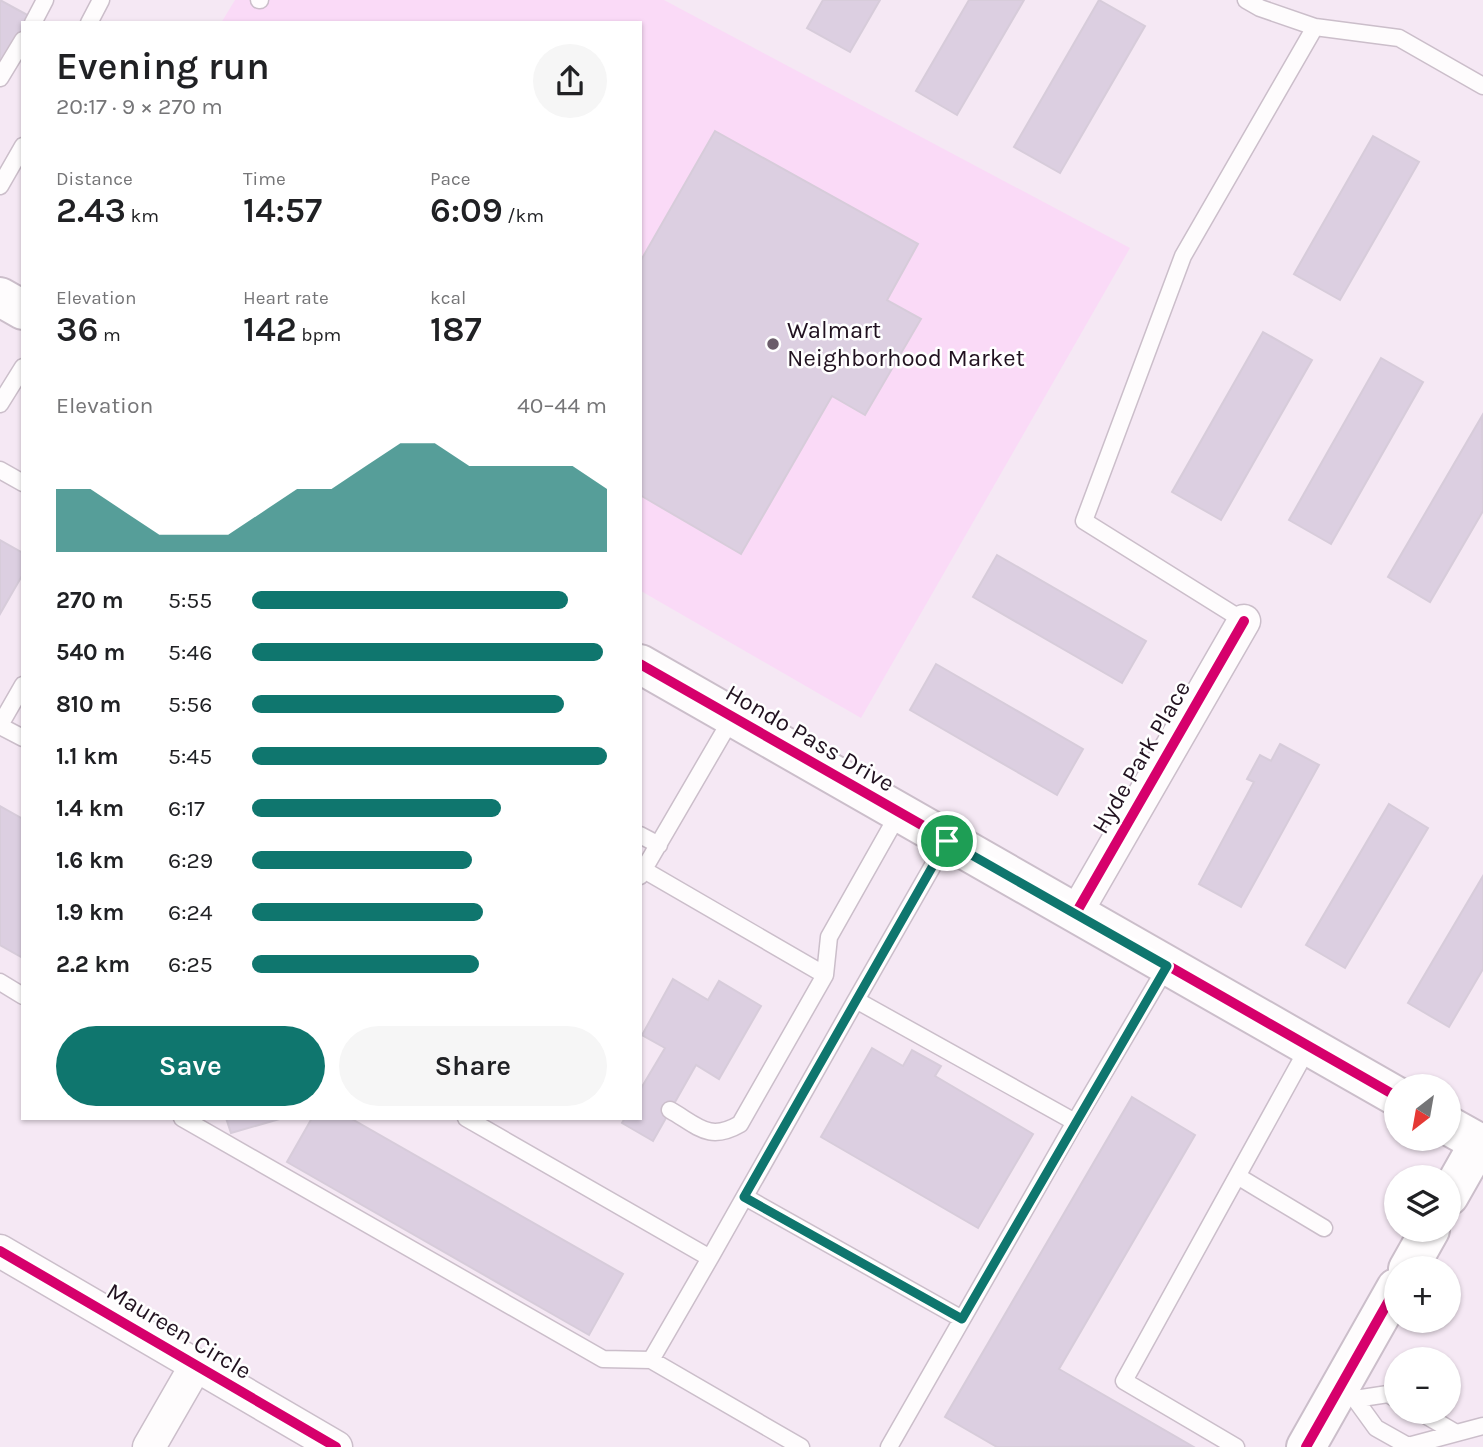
<!DOCTYPE html>
<html lang="en">
<head>
<meta charset="utf-8">
<style>
  body { margin:0; font-family:Karla,sans-serif; background:#f6f6f6; color:#202124; height:100vh; display:flex; flex-direction:column; font-size:26px; white-space:nowrap }
  * { box-sizing:border-box; margin:0 }
  p { font-size:23px; color:#757577 }
  .icon { flex:none; width:38px; height:38px; fill:none; stroke:currentColor; stroke-width:2; stroke-linecap:round; stroke-linejoin:round }
  .map { position:relative; flex:1; overflow:hidden }
  .sheet { position:absolute; left:21px; top:21px; width:621px; height:1099px; display:flex; flex-direction:column; background:#fff; border-radius:0px; box-shadow:0 2px 5px #0004 }
  .sheet>* { flex:none }
  .needle { width:46px; rotate:211deg }
  .tools { position:absolute; left:1384px; top:1074px; display:grid; gap:14px }
  .tools a { display:grid; place-items:center; width:77px; height:77px; border-radius:50%; background:#fff; box-shadow:0 2px 5px #0004; font-size:35px }
  .pin { position:absolute; display:grid; place-items:center; width:60px; height:60px; color:#fff; margin:-30px; border:4px solid #fff; border-radius:50%; box-shadow:0 2px 7px #0007 }
  .round { display:grid; place-items:center; flex:none; width:74px; height:74px; border-radius:37px; background:#f6f6f6 }
  .headline { display:flex; align-items:center; justify-content:space-between; height:119px; padding:0 35px }
  h1 { font-size:38px; font-weight:600; line-height:52px }
  .figures { display:grid; grid-template-columns:repeat(3,1fr); gap:10px; height:119px; padding:7px 35px }
  .figures div { display:grid; align-content:center }
  .figures b { font-size:35px; font-weight:600 }
  .figures small { font-size:19px; font-weight:400 }
  .figures p { font-size:19px }
  .chart { height:196px; padding:14px 35px }
  .chart p { display:flex; justify-content:space-between }
  .chart svg { width:100%; height:126px; margin-top:7px; fill:#0f766e; opacity:.7 }
  .primary-button { display:flex; gap:14px; margin-top:auto; padding:14px 35px }
  .primary-button a { flex:1; height:80px; border-radius:42px; background:#0f766e; color:#fff; font-size:28px; font-weight:600; line-height:80px; text-align:center }
  .primary-button a+a { background:#f6f6f6; color:#202124 }
  ul { padding:0 35px; list-style:none; font-size:23px }
  li { display:grid; grid-template-columns:112px 84px 1fr; align-items:center; height:52px }
  li i { height:18px; border-radius:9px; background:#0f766e }
  .map>svg:first-child { display:block }
  .built { fill:#fadaf7 }
  .building { fill:#dccfe1; stroke:#d7ccda; stroke-width:2 }
  .lines { fill:none; stroke-linecap:round; stroke-linejoin:round }
  .service-casing { stroke:#cbbeca; stroke-width:19 }
  .minor-casing { stroke:#cbbeca; stroke-width:35 }
  .tertiary-casing { stroke:#cbbeca; stroke-width:42 }
  .secondary-casing { stroke:#cbbeca; stroke-width:42 }
  .service { stroke:#fefcfd; stroke-width:16 }
  .minor { stroke:#fefcfd; stroke-width:32 }
  .tertiary { stroke:#fefcfd; stroke-width:38 }
  .secondary { stroke:#fefcfd; stroke-width:38 }
  .cycleway-casing { stroke:#fff; stroke-width:15 }
  .cycleway { stroke:#d6006c; stroke-width:10 }
  .route-casing { stroke:#fff; stroke-width:14 }
  .route { stroke:#0f766e; stroke-width:9 }
  .poi-dot { fill:#6b5d6a; stroke:#fff; stroke-width:2.5 }
  .labels { text-anchor:middle; dominant-baseline:central; stroke-width:5; stroke-linejoin:round; paint-order:stroke }
  .poi-label { font-size:24px; fill:#211220; stroke:#fff; text-anchor:start }
  .street-label { font-size:24px; fill:#211220; stroke:#fff }
</style>
</head>
<body>
<div class="map">
<svg width="1483" height="1447" viewBox="0 0 1483 1447">
  <rect width="100%" height="100%" fill="#f5e8f4"/>
  <path class="built" d="M235,0H664L1130,248L861,718L641,591L640,23H221Z"/>
  <path class="building" d="M0,0L31,17L28,23H23V32L0,71Z
    M823,0H880L850,52L807,28Z
    M969,0H1024L957,115L916,91Z
    M1099,0L1145,26L1060,173L1014,147Z
    M715,131L918,244L887,300L921,319L865,415L832,396L741,554L640,495V262Z
    M1373,136L1419,162L1340,300L1294,274Z
    M1263,332L1312,360L1221,520L1172,492Z
    M1381,358L1423,382L1331,544L1289,520Z
    M1482,416L1483,511L1430,602L1388,577Z
    M0,540L23,553V574L0,614Z
    M997,555L1146,641L1122,683L973,597Z
    M936,664L1083,749L1057,795L910,710Z
    M1280,744L1319,765L1241,907L1199,884L1254,782L1247,779L1260,755L1271,761Z
    M1389,804L1428,828L1345,968L1306,945Z
    M0,806L23,819V958L0,945Z
    M1483,876V969L1449,1027L1408,1003Z
    M673,979L708,1000L719,981L761,1006L719,1079L696,1065L653,1141L622,1123L625,1118H640V1090L665,1048L642,1035Z
    M872,1048L903,1066L912,1050L941,1066L935,1076L1033,1134L978,1228L821,1137Z
    M1132,1097L1195,1135L1059,1369L1192,1446L997,1447L945,1417Z
    M226,1118H283L231,1133Z
    M312,1118H350L623,1274L589,1335L287,1162Z"/>
  <g class="lines">
    <g class="service-casing">
      <path id="service" d="M259,0H260
        M1246,0L1260,8L1315,27L1399,38L1483,86
        M33,23L45,0
        M89,23L101,0
        M0,78L23,40
        M0,186L23,146
        M0,404L23,367
        M0,470L23,483
        M1244,621L1084,521L1183,256L1315,27
        M0,725L23,685
        M0,726L23,738
        M640,835L659,845
        M947,841L856,1000L1075,1122L1167,966
        M644,870L825,975
        M640,876L732,718
        M0,982L23,996
        M670,1110C698,1126 709,1142 740,1124L825,975L829,937L899,813
        M182,1118L603,1359L651,1360
        M466,1118L710,1258L856,1000
        M1239,1177L1324,1228
        M745,1197L962,1319
        M710,1258L651,1360L801,1447
        M1339,1389L1355,1399L1376,1428L1408,1446L1483,1426
        M1355,1399L1388,1394L1396,1399
        M1420,1412L1456,1433
        M889,1447L1075,1122
        M1236,1447L1124,1381L1309,1046"/>
    </g>
    <g class="minor-casing">
      <path id="minor" d="M1076,913L1244,621
        M0,1251L336,1447
        M149,1447L195,1367"/>
    </g>
    <g class="tertiary-casing">
      <path id="tertiary" d="M1449,1196L1479,1143
        M1408,1269L1430,1230
        M1306,1447L1396,1288"/>
    </g>
    <g class="secondary-casing">
      <path id="secondary" d="M0,297L23,310
        M640,664L1396,1096
        M1449,1126L1483,1145"/>
    </g>
    <use href="#service" class="service"/>
    <use href="#minor" class="minor"/>
    <use href="#tertiary" class="tertiary"/>
    <use href="#secondary" class="secondary"/>
    <g class="cycleway-casing">
      <path id="cycleway" d="M640,664L1396,1096
        M1076,913L1244,621
        M0,1251L336,1447
        M1306,1447L1396,1288"/>
    </g>
    <use href="#cycleway" class="cycleway"/>
  </g>
  <g class="lines">
    <g class="route-casing">
      <path id="route" d="M947,841L1167,966L962,1319L744,1197Z"/>
    </g>
    <use href="#route" class="route"/>
  </g>
  <circle class="poi-dot" cx="773" cy="344" r="7"/>
  <g class="labels">
    <g class="poi-label">
      <text x="787" y="330">Walmart<tspan x="787" dy="28">Neighborhood Market</tspan></text>
    </g>
    <g class="street-label">
      <text transform="translate(810 738) rotate(30)">Hondo Pass Drive</text>
      <text transform="translate(1141 757) rotate(-60)">Hyde Park Place</text>
      <text transform="translate(179 1331) rotate(31)">Maureen Circle</text>
    </g>
  </g>
</svg>
<div class="tools">
<a><svg class="needle" viewBox="-14 -14 28 28"><path d="M0-13l5 13h-10z" fill="#e53935"/><path d="M0 13l5-13h-10z" fill="#757577"/></svg></a>
<a><svg class="icon" aria-label="layers" viewBox="0 0 24 24"><path d="M12 4l9 5-9 5-9-5zM3 14l9 5 9-5"/></svg></a>
<a>+</a>
<a>−</a>
</div>
<div class="pin" style="left:947px;top:841px;background:#1e9e55"><svg class="icon" aria-label="arrive" viewBox="0 0 24 24"><path d="M6 21V4h12l-3 4 3 4H6"/></svg></div>
<section class="sheet">
<div class="headline"><div><h1>Evening run</h1><p>20:17 · 9 × 270 m</p></div><a class="round"><svg class="icon" aria-label="share" viewBox="0 0 24 24"><path d="M12 15V3M7 8l5-5 5 5M5 13v7h14v-7"/></svg></a></div>
<div class="figures">
<div><p>Distance</p><b>2.43<small> km</small></b></div>
<div><p>Time</p><b>14:57</b></div>
<div><p>Pace</p><b>6:09<small> /km</small></b></div>
</div>
<div class="figures">
<div><p>Elevation</p><b>36<small> m</small></b></div>
<div><p>Heart rate</p><b>142<small> bpm</small></b></div>
<div><p>kcal</p><b>187</b></div>
</div>
<div class="chart"><p><span>Elevation</span>40–44 m</p>
<svg viewBox="0 0 160 44" preserveAspectRatio="none"><path d="M0 44V22L10 22L20 30L30 38L40 38L50 38L60 30L70 22L80 22L90 14L100 6L110 6L120 14L130 14L140 14L150 14L160 22V44z"/></svg>
</div>
<ul>
<li><b>270 m</b>5:55<i style="width:89%"></i></li>
<li><b>540 m</b>5:46<i style="width:99%"></i></li>
<li><b>810 m</b>5:56<i style="width:88%"></i></li>
<li><b>1.1 km</b>5:45<i style="width:100%"></i></li>
<li><b>1.4 km</b>6:17<i style="width:70%"></i></li>
<li><b>1.6 km</b>6:29<i style="width:62%"></i></li>
<li><b>1.9 km</b>6:24<i style="width:65%"></i></li>
<li><b>2.2 km</b>6:25<i style="width:64%"></i></li>
</ul>
<div class="primary-button"><a>Save</a><a>Share</a></div>
</section>
</div>
</body>
</html>
